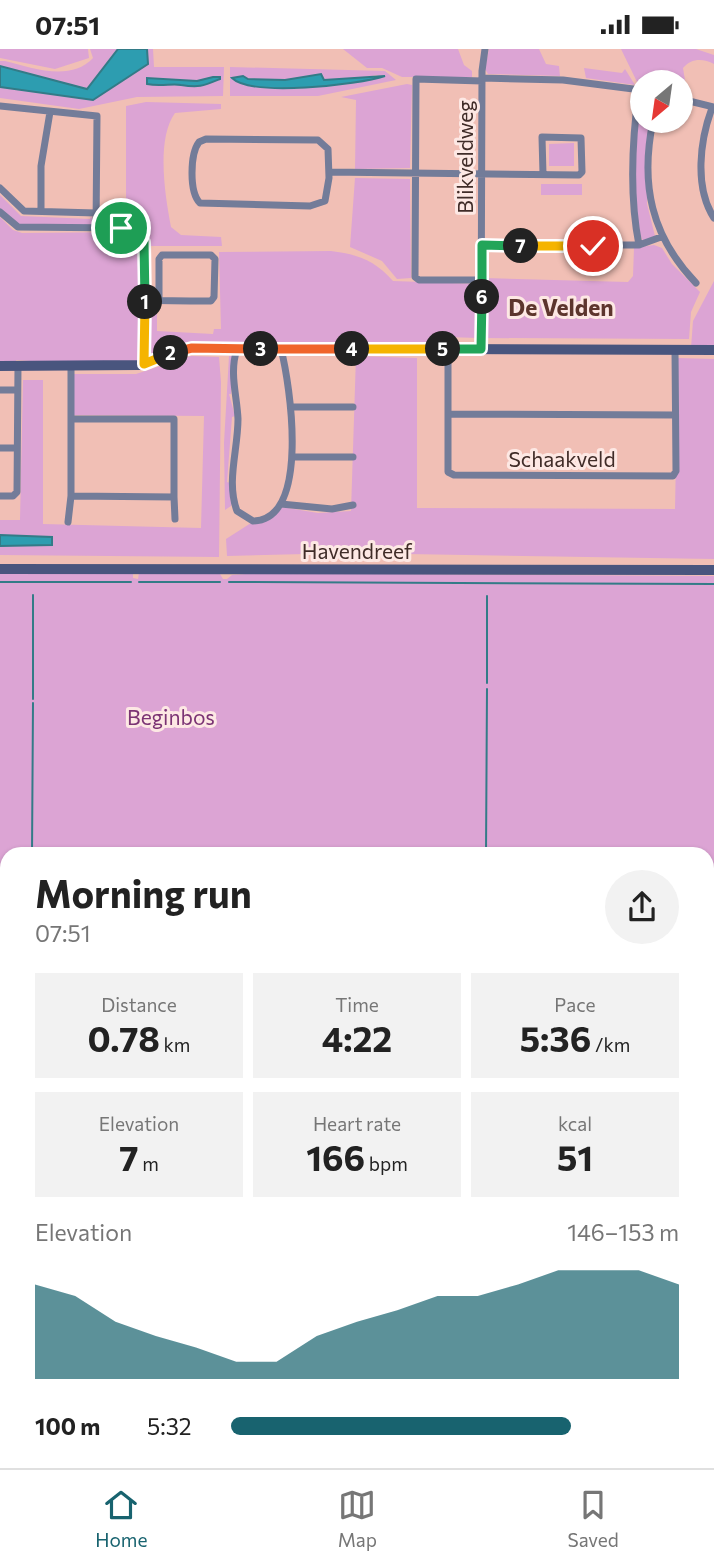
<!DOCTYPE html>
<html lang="en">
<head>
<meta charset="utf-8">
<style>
  body { margin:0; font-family:Commissioner,sans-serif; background:#f2f2f2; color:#222; height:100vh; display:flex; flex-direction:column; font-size:26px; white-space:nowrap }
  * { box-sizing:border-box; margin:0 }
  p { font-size:23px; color:#767676 }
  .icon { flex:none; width:38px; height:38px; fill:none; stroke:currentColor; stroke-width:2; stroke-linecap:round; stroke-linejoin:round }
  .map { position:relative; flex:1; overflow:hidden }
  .side { position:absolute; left:0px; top:798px; width:714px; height:621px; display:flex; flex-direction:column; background:#fff; border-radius:21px 21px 0 0; box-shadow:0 2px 5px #0004 }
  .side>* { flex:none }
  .needle { width:46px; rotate:209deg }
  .buttons { position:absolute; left:630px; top:21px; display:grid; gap:14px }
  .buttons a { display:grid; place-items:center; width:63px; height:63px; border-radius:50%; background:#fff; box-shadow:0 2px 5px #0004; font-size:35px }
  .pin { position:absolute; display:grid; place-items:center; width:60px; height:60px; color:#fff; margin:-30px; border:4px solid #fff; border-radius:50%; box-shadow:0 2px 7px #0007 }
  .km { position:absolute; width:35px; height:35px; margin:-18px; border-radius:50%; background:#222; color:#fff; font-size:19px; line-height:35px; text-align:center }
  .round { display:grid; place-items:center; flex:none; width:74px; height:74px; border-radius:37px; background:#f2f2f2 }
  .overview { display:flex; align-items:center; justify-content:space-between; height:119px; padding:0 35px }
  h1 { font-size:38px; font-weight:700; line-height:52px }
  .metrics { display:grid; grid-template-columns:repeat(3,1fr); gap:10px; height:119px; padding:7px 35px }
  .metrics div { display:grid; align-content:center; border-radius:0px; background:#f2f2f2; text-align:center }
  .metrics b { font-size:35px; font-weight:700 }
  .metrics small { font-size:19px; font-weight:400 }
  .metrics p { font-size:19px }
  .chart { height:196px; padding:14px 35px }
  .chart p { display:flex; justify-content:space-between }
  .chart svg { width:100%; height:126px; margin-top:7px; fill:#18636f; opacity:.7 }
  ul { padding:0 35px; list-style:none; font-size:23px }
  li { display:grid; grid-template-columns:112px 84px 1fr; align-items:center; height:52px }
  li i { height:18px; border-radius:9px; background:#18636f }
  .status { display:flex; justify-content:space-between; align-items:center; height:49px; padding:0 35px; background:#fff; direction:ltr }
  .status svg { height:19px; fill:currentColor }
  .dock { display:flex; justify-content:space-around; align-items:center; height:98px; border-top:2px solid #e0e0e0; background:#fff; font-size:19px; color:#767676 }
  .dock a { display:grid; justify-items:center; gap:4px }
  .dock .selected { color:#18636f }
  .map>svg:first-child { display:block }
  .built { fill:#ebb1a5 }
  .green { fill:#dca4d4; fill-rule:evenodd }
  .water { fill:#2d9db0; stroke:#337b87; stroke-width:2 }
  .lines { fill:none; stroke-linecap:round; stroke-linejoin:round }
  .stream { stroke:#337b87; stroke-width:2 }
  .street { stroke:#737c99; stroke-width:7 }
  .secondary { stroke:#49557e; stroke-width:10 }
  .highway { stroke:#172058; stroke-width:12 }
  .split-1-casing { stroke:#fff; stroke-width:14 }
  .split-2-casing { stroke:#fff; stroke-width:14 }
  .split-3-casing { stroke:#fff; stroke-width:14 }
  .split-4-casing { stroke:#fff; stroke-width:14 }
  .split-5-casing { stroke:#fff; stroke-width:14 }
  .split-6-casing { stroke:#fff; stroke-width:14 }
  .split-7-casing { stroke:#fff; stroke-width:14 }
  .split-8-casing { stroke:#fff; stroke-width:14 }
  .split-1 { stroke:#22a559; stroke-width:9 }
  .split-2 { stroke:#f5b400; stroke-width:9 }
  .split-3 { stroke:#f0652b; stroke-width:9 }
  .split-4 { stroke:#f0652b; stroke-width:9 }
  .split-5 { stroke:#f5b400; stroke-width:9 }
  .split-6 { stroke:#22a559; stroke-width:9 }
  .split-7 { stroke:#22a559; stroke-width:9 }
  .split-8 { stroke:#f5b400; stroke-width:9 }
  .labels { text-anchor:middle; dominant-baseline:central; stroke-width:6; stroke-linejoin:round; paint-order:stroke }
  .street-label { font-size:21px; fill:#402c28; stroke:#fde8e4 }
  .park-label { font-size:21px; fill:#7b3374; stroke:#fde8e4 }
  .neighbourhood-label { font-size:23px; font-weight:bold; fill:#5d352d; stroke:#fde8e4 }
</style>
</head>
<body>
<div class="status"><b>07:51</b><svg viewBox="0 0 49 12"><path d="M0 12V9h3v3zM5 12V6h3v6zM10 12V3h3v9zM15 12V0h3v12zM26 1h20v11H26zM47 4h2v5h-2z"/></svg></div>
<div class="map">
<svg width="714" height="1419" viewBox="0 0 714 1419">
  <rect width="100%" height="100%" fill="#f1bfb5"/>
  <path class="built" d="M707,1085H714V1419H0V1171L7,1167V1412H707Z"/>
  <path class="green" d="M0,0H88L89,9L55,20L0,9Z
    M90,0H118L87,40L0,17V12H5C32,19 71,33 93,9Z
    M147,0H153L154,18H224L223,47L137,48L79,60L0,49V38L93,51L147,15Z
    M343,0H458L464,16L472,22V28H402L382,19H367Z
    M489,0H539L546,15L559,17L560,27L488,25L485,20Z
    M621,0H696L714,6V15C703,9 691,9 683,19L685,31L681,45V33H642V38L639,37Z
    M230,18L385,22L396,31L318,47H230ZM320,25L324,31L365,29L376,26L381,28L296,40L249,37L232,29L285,31Z
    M584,19L622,24L625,20L635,36L586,29Z
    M407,35L412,36L410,119L355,120L356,51L341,48Z
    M641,50L642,72H649L647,155L655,187L643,192C630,165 636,81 641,50Z
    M146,53L221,55V60L175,64C156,90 165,147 171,178L181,186L221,188L222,197H148L145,183L137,177L104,176L101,174L100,169L126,167V57Z
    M574,94V117H549V95Z
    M355,129L410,130L411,229L397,230L382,212L350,198Z
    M541,135H582V146H541Z
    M0,146L21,167L90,170L91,167L94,174L91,177L16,175L0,160Z
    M0,168L13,181L22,184L131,183C151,201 141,282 141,310L136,314L71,315L16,311L17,314H0Z
    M654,196L662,199L672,215L700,243L691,263L689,290L483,289L484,229L628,233L633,227L634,199Z
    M331,202C357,205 376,212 393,232L479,235L478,289L446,288L437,298L228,297L155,307L147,301L148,256L157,257V282L213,285L214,280H221L219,203Z
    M714,232V299H691L693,272Z
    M191,307L219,308L221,333L219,508L0,506V497L52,496V488L0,486V471H20L23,331H43V475L201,479L204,367L73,366L71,325H136Z
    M229,307H232L231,345H229L235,367L232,368L227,433L230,434L231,457L225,461L224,394Z
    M356,307L417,309V459L675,460L678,309L714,310V510L347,504L227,507L226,490L251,474L269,471L282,458L318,464L351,462Z
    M0,523H133V529L138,530L139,524L220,525L223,530H227L232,526L259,524L714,527V899H707V805H7V841L0,839Z
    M0,1060H7V1074L2,1076L7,1089V1142L0,1149Z"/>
  <path class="water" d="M118,0H147L148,15L93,51L0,38V17L87,40Z
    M321,25L324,31L385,27C358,36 251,48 232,29L243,27L248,30L285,31Z
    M213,28H220V30C203,37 199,39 181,36C172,34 161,38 147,35V29L197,32Z
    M0,486L52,488V496L0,497Z"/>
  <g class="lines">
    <path class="stream" d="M0,533H131
      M139,533H220
      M229,533L714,535
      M487,634V547
      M33,650V546
      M32,805L33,654
      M486,805L487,640"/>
    <path class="street" d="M482,29L563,31L641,41
      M482,32L416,30L415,228L419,231H482
      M639,40C632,91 629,146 639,196L661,188
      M681,50L714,58
      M0,57L97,67L96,179
      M712,59C700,91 694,138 714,169
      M653,72C640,135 651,187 696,234
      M206,90L318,91L328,100L329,129L325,152L310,157L200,154C189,143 190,105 199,93Z
      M329,123L579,126L582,123L581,89L542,88L543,125
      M0,139L24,162L96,164
      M41,162V117L50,63
      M0,163L18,178L121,179C132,179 140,181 144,193V315
      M482,196H639
      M145,251C167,252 189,252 211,252L214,248L215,210L211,206H162L159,210V251
      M237,300C229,324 237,346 238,370C238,401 226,433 237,462L253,472C311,471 290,335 281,300
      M448,300V423L454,426L673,427L676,422L675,301
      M481,300L482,22L485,0
      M0,341H16
      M293,358H353
      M449,365L675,366
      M71,370H174V448L71,447C71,406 71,365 71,324V318
      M0,399H17
      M292,408H353
      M0,447H13L17,443L18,317
      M174,448L175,470
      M281,455L332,460L353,456
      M68,473L71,447
      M707,1179H714
      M707,1312H714
      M0,1360L7,1364
      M376,1412V1419
      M359,1419V1412"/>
    <path class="secondary" d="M0,317L139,316L192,299L714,301
      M0,520L714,521
      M0,1356L7,1344
      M707,1376H714"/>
    <path class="highway" d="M0,892L7,897
      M0,909L7,921
      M0,976L7,963
      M707,993H714
      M707,1008H714
      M0,1011H7
      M707,1021H714
      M0,1026H7
      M707,1036L714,1035
      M0,1038H7
      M0,1053H7
      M0,1154L7,1148"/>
  </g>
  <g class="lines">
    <g class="split-1-casing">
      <path id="split-1" d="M121,179L137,182L144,193L145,253"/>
    </g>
    <g class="split-2-casing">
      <path id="split-2" d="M145,253L144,315L171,304"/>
    </g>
    <g class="split-3-casing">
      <path id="split-3" d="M171,304L192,299L261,300"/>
    </g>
    <g class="split-4-casing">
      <path id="split-4" d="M261,300H352"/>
    </g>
    <g class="split-5-casing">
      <path id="split-5" d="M352,300H443"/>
    </g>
    <g class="split-6-casing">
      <path id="split-6" d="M443,300H481L482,248"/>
    </g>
    <g class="split-7-casing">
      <path id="split-7" d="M482,248V196L521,197"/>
    </g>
    <g class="split-8-casing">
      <path id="split-8" d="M521,197H593"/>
    </g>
    <use href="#split-1" class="split-1"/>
    <use href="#split-2" class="split-2"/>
    <use href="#split-3" class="split-3"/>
    <use href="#split-4" class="split-4"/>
    <use href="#split-5" class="split-5"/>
    <use href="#split-6" class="split-6"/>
    <use href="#split-7" class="split-7"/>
    <use href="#split-8" class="split-8"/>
  </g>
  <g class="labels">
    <g class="street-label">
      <text transform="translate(464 108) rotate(-90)">Blikveldweg</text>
      <text x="562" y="409">Schaakveld</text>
      <text x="357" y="501">Havendreef</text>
    </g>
    <g class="park-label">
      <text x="171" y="667">Beginbos</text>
    </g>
    <g class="neighbourhood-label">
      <text x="561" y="258">De Velden</text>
    </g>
  </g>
</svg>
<div class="buttons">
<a><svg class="needle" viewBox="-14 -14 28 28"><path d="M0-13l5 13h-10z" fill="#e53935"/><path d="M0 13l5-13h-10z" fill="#767676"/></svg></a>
</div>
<div class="pin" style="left:121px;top:179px;background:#1e9e55"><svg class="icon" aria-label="arrive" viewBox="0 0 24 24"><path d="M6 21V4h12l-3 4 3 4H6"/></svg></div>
<div class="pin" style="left:593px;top:197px;background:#d93025"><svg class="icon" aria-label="check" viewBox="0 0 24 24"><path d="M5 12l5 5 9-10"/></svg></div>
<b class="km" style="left:145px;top:253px">1</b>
<b class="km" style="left:171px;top:304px">2</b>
<b class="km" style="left:261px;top:300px">3</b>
<b class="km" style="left:352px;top:300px">4</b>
<b class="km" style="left:443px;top:300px">5</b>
<b class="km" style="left:482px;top:248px">6</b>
<b class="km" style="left:521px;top:197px">7</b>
<section class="side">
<div class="overview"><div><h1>Morning run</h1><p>07:51</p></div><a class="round"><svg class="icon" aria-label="share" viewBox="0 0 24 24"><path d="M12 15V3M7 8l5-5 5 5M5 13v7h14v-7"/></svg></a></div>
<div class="metrics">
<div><p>Distance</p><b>0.78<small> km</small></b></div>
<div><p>Time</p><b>4:22</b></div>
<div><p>Pace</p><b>5:36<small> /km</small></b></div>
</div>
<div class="metrics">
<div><p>Elevation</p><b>7<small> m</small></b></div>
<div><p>Heart rate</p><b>166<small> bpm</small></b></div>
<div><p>kcal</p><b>51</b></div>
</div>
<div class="chart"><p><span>Elevation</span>146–153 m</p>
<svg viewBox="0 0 160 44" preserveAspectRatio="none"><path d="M0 44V11L10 15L20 24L30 29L40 33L50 38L60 38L70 29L80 24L90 20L100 15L110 15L120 11L130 6L140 6L150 6L160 11V44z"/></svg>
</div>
<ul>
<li><b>100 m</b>5:32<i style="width:76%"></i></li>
</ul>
</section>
</div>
<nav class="dock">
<a class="selected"><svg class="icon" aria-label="home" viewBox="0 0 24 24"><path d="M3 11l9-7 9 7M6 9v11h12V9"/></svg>Home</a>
<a><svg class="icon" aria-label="map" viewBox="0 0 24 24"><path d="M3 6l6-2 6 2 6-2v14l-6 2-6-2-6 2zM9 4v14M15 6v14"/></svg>Map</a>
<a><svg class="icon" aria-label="saved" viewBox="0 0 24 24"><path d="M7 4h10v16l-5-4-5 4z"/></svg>Saved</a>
</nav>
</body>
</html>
